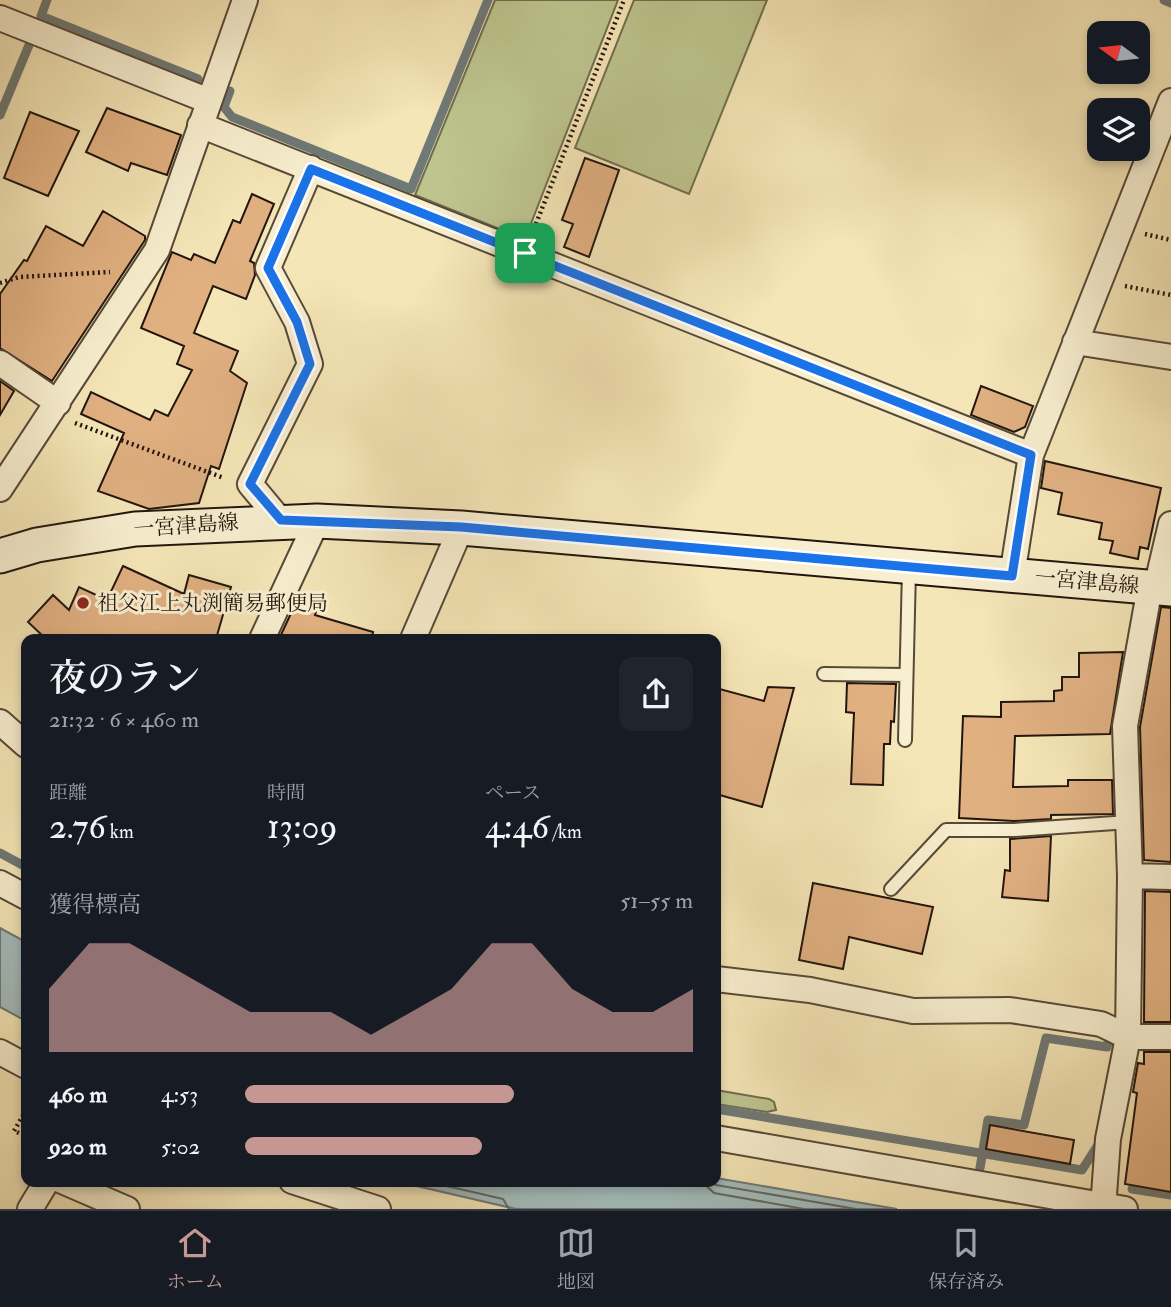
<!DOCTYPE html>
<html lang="ja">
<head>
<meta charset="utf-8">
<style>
  body { margin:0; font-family:"IM FELL Double Pica","Noto Serif JP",serif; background:#20242c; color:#f1f3f6; height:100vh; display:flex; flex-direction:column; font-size:26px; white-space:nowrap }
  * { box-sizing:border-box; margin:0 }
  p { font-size:23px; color:#9ea1a6 }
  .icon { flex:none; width:38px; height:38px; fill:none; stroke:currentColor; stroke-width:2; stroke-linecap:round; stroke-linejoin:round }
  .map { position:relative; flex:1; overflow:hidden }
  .sheet { position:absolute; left:21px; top:634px; width:700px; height:553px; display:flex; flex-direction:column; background:#171b24; border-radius:14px; box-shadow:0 4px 10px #0003 }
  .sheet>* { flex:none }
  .needle { width:46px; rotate:285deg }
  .buttons { position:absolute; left:1087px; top:21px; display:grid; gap:14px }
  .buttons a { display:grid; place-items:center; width:63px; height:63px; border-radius:14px; background:#171b24; box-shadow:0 4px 10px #0003; font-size:35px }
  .pin { position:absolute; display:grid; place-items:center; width:60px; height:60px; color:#fff; margin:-30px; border-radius:14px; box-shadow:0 4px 10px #0006 }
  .round { display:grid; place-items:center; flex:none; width:74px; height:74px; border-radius:14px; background:#20242c }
  .overview { display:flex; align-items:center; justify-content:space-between; height:119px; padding:0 28px }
  h1 { font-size:38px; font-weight:600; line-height:52px }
  .figures { display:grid; grid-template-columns:repeat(3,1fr); gap:10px; height:119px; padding:7px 28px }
  .figures div { display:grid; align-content:center }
  .figures b { font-size:35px; font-weight:600 }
  .figures small { font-size:19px; font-weight:400 }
  .figures p { font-size:19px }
  .chart { height:196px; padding:14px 28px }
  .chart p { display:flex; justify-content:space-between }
  .chart svg { width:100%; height:126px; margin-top:7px; fill:#c59692; opacity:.7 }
  ul { padding:0 28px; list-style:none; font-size:23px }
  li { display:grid; grid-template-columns:112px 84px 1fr; align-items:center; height:52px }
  li i { height:18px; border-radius:9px; background:#c59692 }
  .tabs { display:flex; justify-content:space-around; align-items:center; height:98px; border-top:2px solid #363941; background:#171b24; font-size:19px; color:#9ea1a6 }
  .tabs a { display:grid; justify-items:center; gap:4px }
  .tabs .active { color:#c59692 }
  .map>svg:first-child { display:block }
  .green { fill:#bdc48e; stroke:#706c4e; stroke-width:2 }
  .water { fill:#a3bcbb; stroke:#6f7976; stroke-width:2 }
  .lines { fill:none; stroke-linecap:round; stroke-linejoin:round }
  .shore { stroke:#626864; stroke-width:2 }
  .stream { stroke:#6f7976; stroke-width:9 }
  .building { fill:#e0b081; stroke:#22150e; stroke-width:2 }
  .service-casing { stroke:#574938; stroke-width:16 }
  .minor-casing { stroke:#574938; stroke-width:28 }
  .secondary-casing { stroke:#22150e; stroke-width:37 }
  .path { stroke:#22150e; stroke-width:4.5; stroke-dasharray:2 3.5; stroke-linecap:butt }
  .service { stroke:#f8efd0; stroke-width:12 }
  .minor { stroke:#f8efd0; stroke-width:24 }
  .secondary { stroke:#f8efd0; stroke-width:33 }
  .route-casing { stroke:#fff; stroke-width:14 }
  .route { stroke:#1a73e8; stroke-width:9 }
  .poi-dot { fill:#8f2418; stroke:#f8efd0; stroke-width:2.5 }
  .labels { text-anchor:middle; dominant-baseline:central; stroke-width:6; stroke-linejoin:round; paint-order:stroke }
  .street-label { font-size:21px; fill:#22150e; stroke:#f8efd0 }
  .poi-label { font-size:21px; fill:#22150e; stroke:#f8efd0; text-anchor:start }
</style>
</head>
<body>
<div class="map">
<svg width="1171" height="1209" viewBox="0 0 1171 1209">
  <rect width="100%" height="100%" fill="#f5e6b7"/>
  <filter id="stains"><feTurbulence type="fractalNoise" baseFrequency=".00286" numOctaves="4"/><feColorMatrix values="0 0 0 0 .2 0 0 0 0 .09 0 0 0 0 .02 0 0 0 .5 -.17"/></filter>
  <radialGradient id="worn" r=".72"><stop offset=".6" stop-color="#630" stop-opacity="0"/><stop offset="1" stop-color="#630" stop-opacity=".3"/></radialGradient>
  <path class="green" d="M495,0H618L525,239L415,195Z
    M634,0H767L689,194L575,148Z
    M716,1090L769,1099L774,1102L776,1110L767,1112L716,1104Z"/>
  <path class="water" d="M0,928L26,942V1021L0,1007Z
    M716,1178L897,1209H516L395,1181H716Z"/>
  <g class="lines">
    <path class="shore" d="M425,1181L503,1199L509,1209
      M701,1181L714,1193L804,1209
      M710,1181L716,1185L856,1209"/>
    <path class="stream" d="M47,0L41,16L198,79
      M1164,0L1171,3
      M230,91L224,107L232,117L411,189L488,0
      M0,115L29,45
      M0,853L26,867
      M716,1109L1082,1170L1100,1142
      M980,1168L988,1120L1024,1125L1046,1038L1107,1047L1109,1038
      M1132,1189L1171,1195"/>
  </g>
  <path class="building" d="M107,108L181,135L167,175L131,163L128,171L86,152Z
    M30,112L79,131L48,196L4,178Z
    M585,158L619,170L589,257L564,247L573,224L562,220Z
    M252,194L274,204L250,261L254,263L255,275L246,299L213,286L194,333L238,351L230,371L247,383L219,469L211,466L199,503L149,509L98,491L124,433L81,414L91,392L150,420L155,410L168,416L192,370L177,364L184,346L141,328L172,252L191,260L194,254L215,263L233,220L240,223Z
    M103,211L145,236V240L52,381L0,348V294L24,260L27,261L46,226L83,246Z
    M0,381L14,391L0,415Z
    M981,386L1033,406L1025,427L1014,432L971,415Z
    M1045,461L1161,488L1148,549L1140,547L1138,559L1110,553L1113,541L1099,539L1102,523L1058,514L1062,493L1041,488Z
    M123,566L184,594L189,575L231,587L216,639H46L28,622L53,595L69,610L79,587L107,600Z
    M300,594L320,600L315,615L373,632L372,639H279Z
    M1161,607L1171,608V862L1144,860L1140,727Z
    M1123,652L1110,734L1015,736L1013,787L1068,786V780H1112L1113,814L1051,815V819L1014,821L959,818L963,716L1001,717V702L1054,701V691L1062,690V677H1079V653Z
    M847,683L896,684L894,722L891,721L890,744H884L883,785L851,784L854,713L846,712Z
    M768,687L794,688L762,807L716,794V688L764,701Z
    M1051,836L1048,901L1002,897L1005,870L1010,871V839Z
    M813,883L933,907L922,954L849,937L843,969L799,960Z
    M1145,891L1171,892V1022H1144Z
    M1144,1052H1171V1192L1125,1184L1137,1093L1133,1092L1138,1063L1144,1064Z
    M990,1125L1074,1140L1070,1164L986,1149Z"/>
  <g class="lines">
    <g class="service-casing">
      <path id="service" d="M824,674L906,675
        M905,740L909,569
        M891,889L946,830H1014L1129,822"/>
    </g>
    <g class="minor-casing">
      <path id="minor" d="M0,18L209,101
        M200,125L1031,455
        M1075,342L1171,357
        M0,363L58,403
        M0,489L157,250L245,0
        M280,520L250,484L310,364L297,322L268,268L311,168
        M1012,576L1031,455L1171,101
        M1156,588L1171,524
        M262,639L317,521
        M413,639L461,528
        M0,722L26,745
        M1130,876L1171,877
        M0,883L26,897
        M716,979L810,990L913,1011L1010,1010L1101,1024L1128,1037H1171
        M0,1052L26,1066
        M716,1138L1125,1209
        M62,1181L127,1209
        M292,1181L378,1209
        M30,1209L47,1181
        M1103,1209L1108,1139L1128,1037L1130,876L1125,726L1150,587"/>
    </g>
    <g class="secondary-casing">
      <path id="secondary" d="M0,556L37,545L135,529L317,521L461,528L1171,589"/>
    </g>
    <path class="path" d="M534,229L624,0
      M1145,234L1171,240
      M0,283L19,277L110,272
      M1125,286L1171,295
      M75,423L224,478
      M26,1110L14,1131L26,1136"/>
    <use href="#service" class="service"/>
    <use href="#minor" class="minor"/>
    <use href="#secondary" class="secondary"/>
  </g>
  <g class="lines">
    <g class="route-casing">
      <path id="route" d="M311,169L1031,455L1012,576L461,527L281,520L250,484L310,364L297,322L268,268Z"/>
    </g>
    <use href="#route" class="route"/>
  </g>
  <circle class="poi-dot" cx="83" cy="603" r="7"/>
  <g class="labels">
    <g class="street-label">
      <text transform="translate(186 526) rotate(-4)">一宮津島線</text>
      <text transform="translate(1087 582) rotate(5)">一宮津島線</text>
    </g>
    <g class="poi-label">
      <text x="97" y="603">祖父江上丸渕簡易郵便局</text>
    </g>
  </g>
  <rect width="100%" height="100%" filter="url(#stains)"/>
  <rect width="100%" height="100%" fill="url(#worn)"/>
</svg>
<div class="buttons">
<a><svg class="needle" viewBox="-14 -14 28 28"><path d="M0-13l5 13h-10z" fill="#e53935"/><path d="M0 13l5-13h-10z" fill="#9ea1a6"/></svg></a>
<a><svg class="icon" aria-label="layers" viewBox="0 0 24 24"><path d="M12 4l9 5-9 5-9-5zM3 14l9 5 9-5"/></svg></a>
</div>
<div class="pin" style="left:525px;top:253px;background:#1e9e55"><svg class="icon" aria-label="arrive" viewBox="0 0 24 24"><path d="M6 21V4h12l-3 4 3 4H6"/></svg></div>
<section class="sheet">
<div class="overview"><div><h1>夜のラン</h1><p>21:32 · 6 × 460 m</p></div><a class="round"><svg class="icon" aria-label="share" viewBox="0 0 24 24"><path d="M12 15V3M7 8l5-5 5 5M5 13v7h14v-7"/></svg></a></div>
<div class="figures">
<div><p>距離</p><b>2.76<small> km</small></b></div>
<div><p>時間</p><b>13:09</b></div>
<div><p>ペース</p><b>4:46<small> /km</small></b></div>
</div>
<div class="chart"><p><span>獲得標高</span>51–55 m</p>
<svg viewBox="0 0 160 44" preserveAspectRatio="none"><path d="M0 44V22L10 6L20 6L30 14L40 22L50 30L60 30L70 30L80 38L90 30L100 22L110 6L120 6L130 22L140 30L150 30L160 22V44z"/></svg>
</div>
<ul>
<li><b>460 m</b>4:53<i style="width:60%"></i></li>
<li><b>920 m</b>5:02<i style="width:53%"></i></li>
</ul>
</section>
</div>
<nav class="tabs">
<a class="active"><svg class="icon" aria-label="home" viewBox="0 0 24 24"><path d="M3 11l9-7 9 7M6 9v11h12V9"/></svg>ホーム</a>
<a><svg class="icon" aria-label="map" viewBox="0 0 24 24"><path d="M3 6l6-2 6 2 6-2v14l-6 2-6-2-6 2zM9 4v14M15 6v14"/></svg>地図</a>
<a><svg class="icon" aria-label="saved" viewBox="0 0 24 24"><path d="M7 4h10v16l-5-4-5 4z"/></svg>保存済み</a>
</nav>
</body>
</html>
